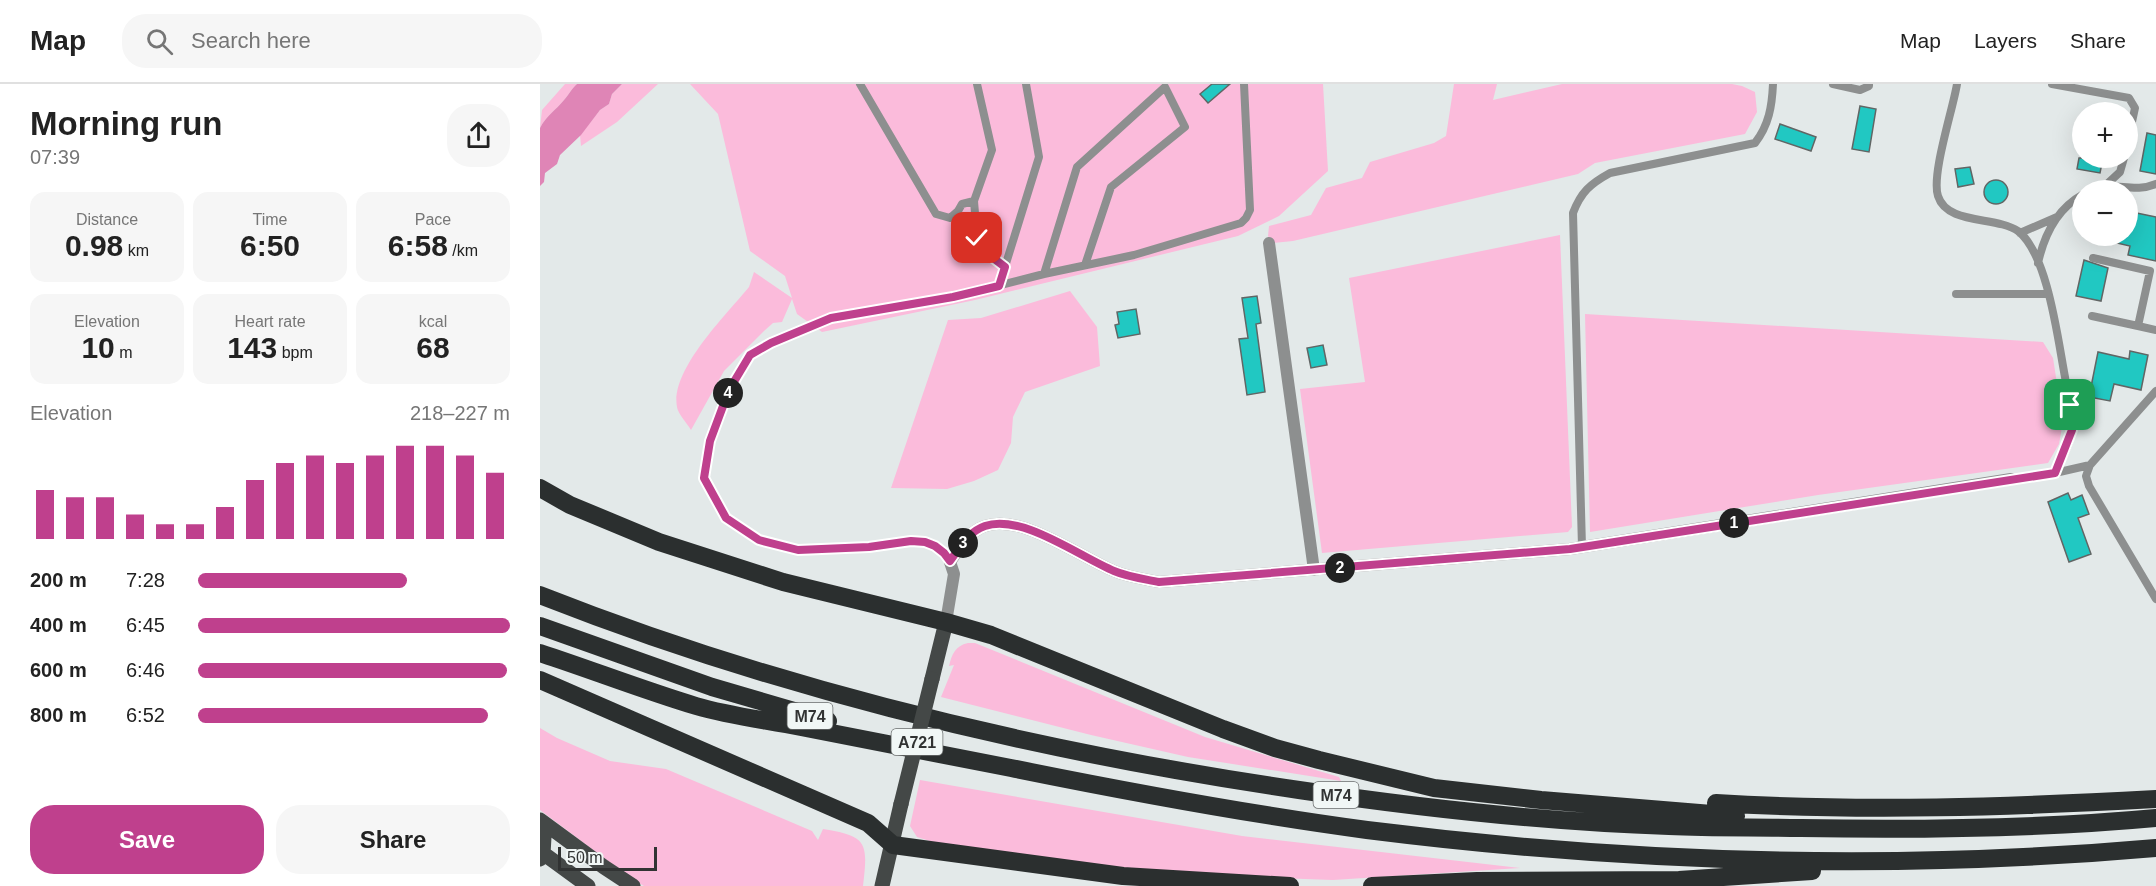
<!DOCTYPE html>
<html lang="en">
<head>
<meta charset="utf-8">
<style>
  body { margin:0; font-family:Arial,sans-serif; background:#f6f6f6; color:#222; height:100vh; display:flex; flex-direction:column; font-size:22px; white-space:nowrap }
  * { box-sizing:border-box; margin:0 }
  p { font-size:20px; color:#767676 }
  .icon { flex:none; width:33px; height:33px; fill:none; stroke:currentColor; stroke-width:2; stroke-linecap:round; stroke-linejoin:round }
  .map { position:relative; flex:1; overflow:hidden }
  .sheet { display:flex; flex-direction:column; background:#fff; width:540px }
  .sheet>* { flex:none }
  .controls { position:absolute; left:1532px; top:18px; display:grid; gap:12px }
  .controls a { display:grid; place-items:center; width:66px; height:66px; border-radius:50%; background:#fff; box-shadow:0 6px 24px #0002; font-size:30px }
  .scale { position:absolute; left:18px; bottom:15px; width:99px; box-sizing:border-box; padding-left:6px; border:3px solid #313333; border-top:0; font-size:16px; line-height:21px; white-space:nowrap; color:#313333; -webkit-text-stroke:4px #f1f7f6; paint-order:stroke }
  .pin { position:absolute; display:grid; place-items:center; width:51px; height:51px; color:#fff; margin:-26px; border-radius:12px; box-shadow:0 3px 9px #0006 }
  .km { position:absolute; width:30px; height:30px; margin:-15px; border-radius:50%; background:#222; color:#fff; font-size:16px; line-height:30px; text-align:center }
  .round { display:grid; place-items:center; flex:none; width:63px; height:63px; border-radius:24px; background:#f6f6f6 }
  .overview { display:flex; align-items:center; justify-content:space-between; height:102px; padding:0 30px }
  h1 { font-size:33px; font-weight:600; line-height:45px }
  .figures { display:grid; grid-template-columns:repeat(3,1fr); gap:9px; height:102px; padding:6px 30px }
  .figures div { display:grid; align-content:center; border-radius:15px; background:#f6f6f6; text-align:center }
  .figures b { font-size:30px; font-weight:600 }
  .figures small { font-size:16px; font-weight:400 }
  .figures p { font-size:16px }
  .chart { height:168px; padding:12px 30px }
  .chart p { display:flex; justify-content:space-between }
  .chart svg { width:100%; height:108px; margin-top:6px; stroke:#bf408d; stroke-width:6 }
  .button { display:flex; gap:12px; margin-top:auto; padding:12px 30px }
  .button a { flex:1; height:69px; border-radius:24px; background:#bf408d; color:#fff; font-size:24px; font-weight:600; line-height:69px; text-align:center }
  .button a+a { background:#f6f6f6; color:#222 }
  ul { padding:0 30px; list-style:none; font-size:20px }
  li { display:grid; grid-template-columns:96px 72px 1fr; align-items:center; height:45px }
  li i { height:15px; border-radius:8px; background:#bf408d }
  header { display:flex; align-items:center; gap:36px; box-sizing:border-box; height:84px; padding:0 30px; background:#fff; border-bottom:2px solid #e0e0e0 }
  header strong { font-size:28px }
  nav { display:flex; gap:33px; margin-inline-start:auto; font-size:21px }
  .search { width:420px; height:54px; background:#f6f6f6; display:flex; align-items:center; gap:15px; box-sizing:border-box; padding:0 21px; border-radius:24px; color:#767676; font-size:22px }
  main { display:flex; flex:1; min-height:0 }
  .map>svg:first-child { display:block }
  .green { fill:#fbbbdb }
  .water { fill:#df85b6 }
  .building { fill:#21c8c2; stroke:#616665; stroke-width:1.5 }
  .lines { fill:none; stroke-linecap:round; stroke-linejoin:round }
  .service { stroke:#8d8f8f; stroke-width:8 }
  .minor { stroke:#8d8f8f; stroke-width:12 }
  .primary { stroke:#444847; stroke-width:15 }
  .motorway { stroke:#2b2f2f; stroke-width:18 }
  .primary-bridge { stroke:#444847; stroke-width:15 }
  .route-casing { stroke:#fff; stroke-width:12 }
  .route { stroke:#bf408d; stroke-width:8 }
  .labels { text-anchor:middle; dominant-baseline:central; stroke-width:5; stroke-linejoin:round; paint-order:stroke }
  .shield { fill:#f1f7f6; stroke:#6b6e6e; stroke-width:1.5 }
  .shield-label { font-size:16px; font-weight:bold; fill:#313333 }
</style>
</head>
<body>
<header>
<strong>Map</strong>
<div class="search"><svg class="icon" aria-label="search" viewBox="0 0 24 24"><circle cx="10" cy="10" r="6"/><path d="M15 15l6 6"/></svg>Search here</div>
<nav><a>Map</a><a>Layers</a><a>Share</a></nav>
</header>
<main>
<section class="sheet">
<div class="overview"><div><h1>Morning run</h1><p>07:39</p></div><a class="round"><svg class="icon" aria-label="share" viewBox="0 0 24 24"><path d="M12 15V3M7 8l5-5 5 5M5 13v7h14v-7"/></svg></a></div>
<div class="figures">
<div><p>Distance</p><b>0.98<small> km</small></b></div>
<div><p>Time</p><b>6:50</b></div>
<div><p>Pace</p><b>6:58<small> /km</small></b></div>
</div>
<div class="figures">
<div><p>Elevation</p><b>10<small> m</small></b></div>
<div><p>Heart rate</p><b>143<small> bpm</small></b></div>
<div><p>kcal</p><b>68</b></div>
</div>
<div class="chart"><p><span>Elevation</span>218–227 m</p>
<svg viewBox="0 0 160 44" preserveAspectRatio="none"><path d="M5 44V24M15 44V27M25 44V27M35 44V34M45 44V38M55 44V38M65 44V31M75 44V20M85 44V13M95 44V10M105 44V13M115 44V10M125 44V6M135 44V6M145 44V10M155 44V17"/></svg>
</div>
<ul>
<li><b>200 m</b>7:28<i style="width:67%"></i></li>
<li><b>400 m</b>6:45<i style="width:100%"></i></li>
<li><b>600 m</b>6:46<i style="width:99%"></i></li>
<li><b>800 m</b>6:52<i style="width:93%"></i></li>
</ul>
<div class="button"><a>Save</a><a>Share</a></div>
</section>
<div class="map">
<svg width="1616" height="802" viewBox="0 0 1616 802">
  <rect width="100%" height="100%" fill="#e3e9e9"/>
  <path class="green" d="M25,0H37C31,5 29,11 24,16C16,26 6,32 0,44L2,26Z
    M82,0H118L77,38L41,62L40,51L60,26L69,20L72,10Z
    M150,0H783L788,87L739,132L698,152L435,216L282,248L257,230L252,215L242,238L233,239L224,247L184,287L151,346C147,339 138,330 137,323C130,286 187,230 209,203L214,188L252,214L245,192L210,167L178,30Z
    M914,0H957L953,16L1022,0H1192L1202,2L1215,8L1217,28L1205,50L1055,79L1038,90L753,157L733,159L728,152L729,142L771,131L786,104L822,94L830,78L894,59L906,52Z
    M1020,151L1032,443L1028,448L782,469L760,305L825,298L809,194Z
    M530,207L557,243L560,282L485,308L473,333L471,359L458,386L434,397L407,405L351,404L408,236L441,234Z
    M1045,230L1503,258L1513,274L1523,338L1519,360L1508,379L1278,411L1050,448Z
    M428,559H435L665,653L799,693L801,697L648,673L551,651L401,613L414,581L409,582C412,570 415,562 428,559Z
    M0,644L17,654L70,677L126,685L272,747L278,756L283,745C328,752 328,759 323,802H104L89,793L0,726Z
    M380,696L702,752L980,784L793,796L631,790L393,758L377,753L370,742Z"/>
  <path class="water" d="M37,0H82L72,10L69,20L60,26L41,51L20,71L17,80L5,89L4,98L0,102V44C6,32 16,26 24,16C29,11 31,5 37,0Z"/>
  <path class="building" d="M672,0H690L668,19L660,10Z
    M1320,22L1336,25L1329,68L1312,65Z
    M1240,40L1276,53L1271,67L1235,55Z
    M1607,49L1616,51V90L1600,87Z
    M1539,74H1563L1560,89L1537,85Z
    M1430,83L1434,100L1418,103L1415,85Z
    M1444 108a12 12 0 1 1 24 0a12 12 0 1 1-24 0Z
    M1587,127L1616,133V177L1588,171L1590,162L1564,156L1565,152H1587Z
    M1544,176L1568,184L1561,217L1536,212Z
    M717,212L721,239L716,240L725,308L707,311L699,255L708,254L702,214Z
    M596,225L600,250L578,254L575,241L579,240L577,228Z
    M783,261L787,281L771,284L767,264Z
    M1590,267L1608,271L1601,306L1574,300L1570,317L1549,313L1558,268L1589,275Z
    M1528,409L1531,416L1542,411L1549,430L1538,434L1551,470L1529,478L1508,418Z"/>
  <g class="lines">
    <path class="service" d="M320,0L396,130L410,134L418,127L422,120L434,117
      M437,0L452,66L434,117L437,154L449,170L465,183
      M1293,0L1320,6L1329,2V0
      M1417,0C1413,25 1391,91 1398,112C1407,141 1456,132 1478,147C1508,170 1518,257 1525,293C1527,309 1534,330 1532,347C1530,361 1521,376 1515,389L1471,395
      M1512,0L1589,14L1595,24L1587,61
      M1566,101L1580,88L1584,74
      M1549,106C1573,96 1593,110 1616,100
      M1480,149L1517,133
      M1553,174L1610,187L1598,242L1616,246
      M1498,179C1504,152 1517,125 1542,111
      M504,190L537,83L625,3L645,43L571,103L545,181
      M459,202L499,73L486,0
      M1416,210H1508
      M1552,232L1598,242
      M1550,381L1546,392L1549,402L1616,515
      M1515,389L1550,381L1616,307
      M1042,463L1033,129C1041,108 1050,100 1070,89L1215,59C1229,41 1232,22 1233,0
      M410,478L404,469L395,462L385,458L371,457L329,463L258,466L219,456L186,434L164,395L170,357L189,306L210,271L231,259L291,234L413,213L504,190L594,171L701,139L706,134L710,126L704,0"/>
    <path class="minor" d="M729,159L774,486
      M406,538L414,490L410,478C420,463 428,448 445,442C481,429 540,473 574,487C588,493 605,495 619,498L1030,465L1471,395"/>
    <path class="primary" d="M392,595L406,538
      M0,736L64,783L93,802
      M0,750L4,753L3,770L0,775
      M0,767L48,802
      M342,802L361,720"/>
    <path class="motorway" d="M0,404L30,421L119,458L243,498L406,538L451,551L683,645L735,664L779,676L894,704L1001,716L1196,732
      M0,511C243,607 500,668 759,706C881,724 1005,738 1129,742C1173,744 1217,743 1261,744C1379,746 1498,745 1616,734
      M0,542L172,603L288,637
      M0,569C52,586 103,606 156,622C190,632 226,636 261,643C331,657 401,671 471,684C589,708 708,730 827,746C1088,779 1354,787 1616,764
      M0,596L328,739L353,761L583,792L750,802
      M1176,719C1323,728 1470,723 1616,715
      M832,802L937,797L1139,796L1272,787"/>
    <path class="primary-bridge" d="M361,720L392,595"/>
  </g>
  <g class="lines">
    <g class="route-casing">
      <path id="route" d="M437,154L448,170L465,183L459,202L413,213L291,234L231,259L210,271L189,306L170,357L164,394L186,434L219,456L258,466L329,463L371,457L385,458L395,462L404,469L410,477C420,463 428,448 445,442C481,429 540,473 574,487C588,493 605,495 619,498L1030,465L1515,389L1532,346L1530,321"/>
    </g>
    <use href="#route" class="route"/>
  </g>
  <g class="labels">
    <g class="shield">
      <rect x="247.5" y="619" width="45" height="26" rx="4.5"/>
      <rect x="351.5" y="645" width="51" height="26" rx="4.5"/>
      <rect x="773.5" y="698" width="45" height="26" rx="4.5"/>
    </g>
    <g class="shield-label">
      <text x="270" y="632">M74</text>
      <text x="377" y="658">A721</text>
      <text x="796" y="711">M74</text>
    </g>
  </g>
</svg>
<div class="controls">
<a>+</a>
<a>−</a>
</div>
<div class="scale">50 m</div>
<div class="pin" style="left:1530px;top:321px;background:#1e9e55"><svg class="icon" aria-label="arrive" viewBox="0 0 24 24"><path d="M6 21V4h12l-3 4 3 4H6"/></svg></div>
<div class="pin" style="left:437px;top:154px;background:#d93025"><svg class="icon" aria-label="check" viewBox="0 0 24 24"><path d="M5 12l5 5 9-10"/></svg></div>
<b class="km" style="left:1194px;top:439px">1</b>
<b class="km" style="left:800px;top:484px">2</b>
<b class="km" style="left:423px;top:459px">3</b>
<b class="km" style="left:188px;top:309px">4</b>
</div>
</main>
</body>
</html>
